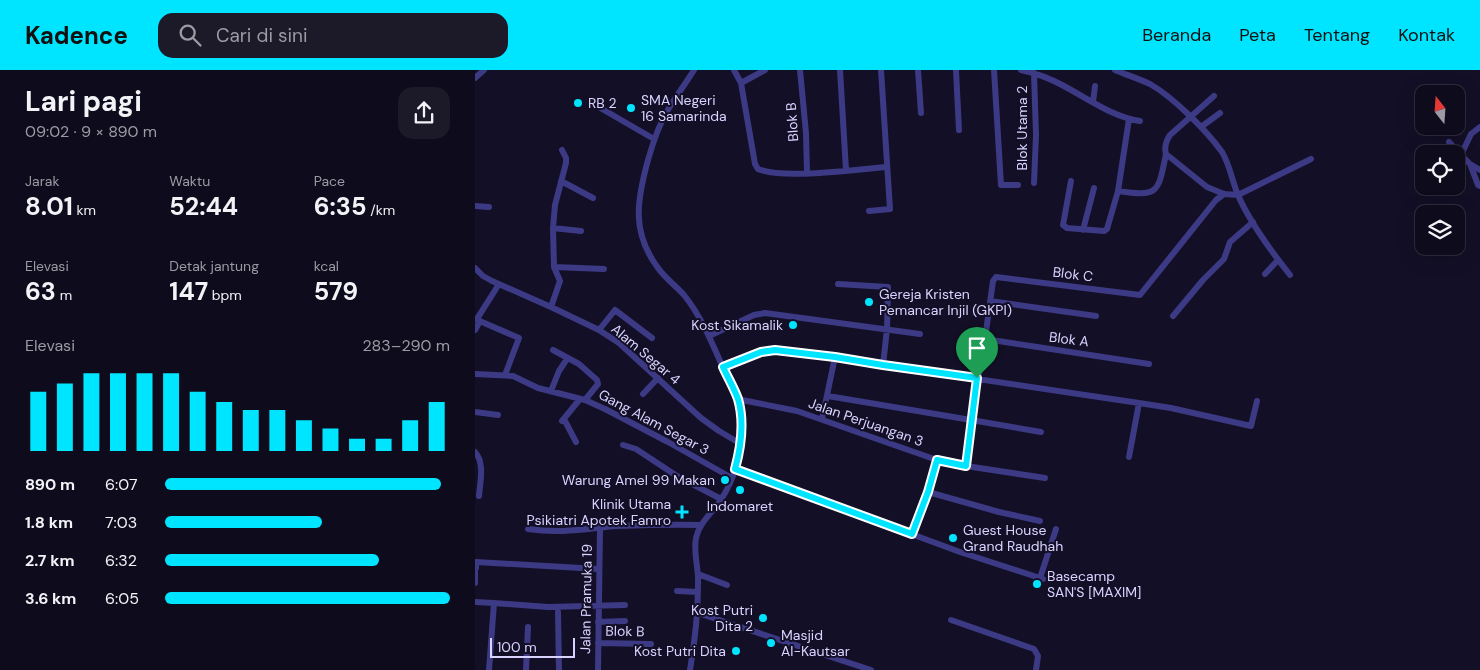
<!DOCTYPE html>
<html lang="id">
<head>
<meta charset="utf-8">
<style>
  body { margin:0; font-family:"DM Sans",sans-serif; background:#1c1929; color:#f1f3f6; height:100vh; display:flex; flex-direction:column; font-size:19px; white-space:nowrap }
  * { box-sizing:border-box; margin:0 }
  p { font-size:16px; color:#9b9ba3 }
  .icon { flex:none; width:28px; height:28px; fill:none; stroke:currentColor; stroke-width:2; stroke-linecap:round; stroke-linejoin:round }
  .map { position:relative; flex:1; overflow:hidden }
  .panel { display:flex; flex-direction:column; background:#0e0b1c; width:475px }
  .panel>* { flex:none }
  .needle { width:32px; rotate:343deg }
  .buttons { position:absolute; left:940px; top:15px; display:grid; gap:10px }
  .buttons a { display:grid; place-items:center; width:50px; height:50px; border-radius:10px; background:#0e0b1c; box-shadow:0 5px 20px #0002,0 0 0 1px #2e2b3b; font-size:25px }
  .scale { position:absolute; left:15px; bottom:12px; width:85px; box-sizing:border-box; padding-left:5px; border:2px solid #d9d4ff; border-top:0; font-size:14px; line-height:18px; white-space:nowrap; color:#d9d4ff; -webkit-text-stroke:4px #130f26; paint-order:stroke }
  .pin { position:absolute; display:grid; place-items:center; width:42px; height:42px; color:#fff; margin:-51px -21px; border-radius:50% 50% 50% 0; rotate:-45deg; box-shadow:0 0 5px #0007 }
  .pin .icon { rotate:45deg }
  .round { display:grid; place-items:center; flex:none; width:52px; height:52px; border-radius:15px; background:#1c1929 }
  .summary { display:flex; align-items:center; justify-content:space-between; height:85px; padding:0 25px }
  h1 { font-size:28px; font-weight:700; line-height:38px }
  .stats { display:grid; grid-template-columns:repeat(3,1fr); gap:8px; height:85px; padding:5px 25px }
  .stats div { display:grid; align-content:center }
  .stats b { font-size:25px; font-weight:700 }
  .stats small { font-size:14px; font-weight:400 }
  .stats p { font-size:14px }
  .chart { height:140px; padding:10px 25px }
  .chart p { display:flex; justify-content:space-between }
  .chart svg { width:100%; height:90px; margin-top:5px; stroke:#00e5ff; stroke-width:6 }
  ul { padding:0 25px; list-style:none; font-size:16px }
  li { display:grid; grid-template-columns:80px 60px 1fr; align-items:center; height:38px }
  li i { height:12px; border-radius:6px; background:#00e5ff }
  header { display:flex; align-items:center; gap:30px; box-sizing:border-box; height:70px; padding:0 25px; background:#00e5ff; color:#111 }
  header strong { font-size:24px }
  nav { display:flex; gap:28px; margin-inline-start:auto; font-size:18px }
  .search { width:350px; height:45px; background:#1c1929; display:flex; align-items:center; gap:12px; box-sizing:border-box; padding:0 18px; border-radius:15px; color:#9b9ba3; font-size:19px }
  main { display:flex; flex:1; min-height:0 }
  .map>svg:first-child { display:block }
  .lines { fill:none; stroke-linecap:round; stroke-linejoin:round }
  .minor { stroke:#3d3a85; stroke-width:6 }
  .route-casing { stroke:#fff; stroke-width:10 }
  .route { stroke:#00e5ff; stroke-width:6 }
  .poi-dot { fill:#00e5ff; stroke:#130f26; stroke-width:2 }
  .labels { text-anchor:middle; dominant-baseline:central; stroke-width:4; stroke-linejoin:round; paint-order:stroke }
  .poi-label { font-size:14px; fill:#d9d4ff; stroke:#130f26; text-anchor:start }
  .street-label { font-size:14px; fill:#d9d4ff; stroke:#130f26 }
</style>
</head>
<body>
<header>
<strong>Kadence</strong>
<div class="search"><svg class="icon" aria-label="search" viewBox="0 0 24 24"><circle cx="10" cy="10" r="6"/><path d="M15 15l6 6"/></svg>Cari di sini</div>
<nav><a>Beranda</a><a>Peta</a><a>Tentang</a><a>Kontak</a></nav>
</header>
<main>
<section class="panel">
<div class="summary"><div><h1>Lari pagi</h1><p>09:02 · 9 × 890 m</p></div><a class="round"><svg class="icon" aria-label="share" viewBox="0 0 24 24"><path d="M12 15V3M7 8l5-5 5 5M5 13v7h14v-7"/></svg></a></div>
<div class="stats">
<div><p>Jarak</p><b>8.01<small> km</small></b></div>
<div><p>Waktu</p><b>52:44</b></div>
<div><p>Pace</p><b>6:35<small> /km</small></b></div>
</div>
<div class="stats">
<div><p>Elevasi</p><b>63<small> m</small></b></div>
<div><p>Detak jantung</p><b>147<small> bpm</small></b></div>
<div><p>kcal</p><b>579</b></div>
</div>
<div class="chart"><p><span>Elevasi</span>283–290 m</p>
<svg viewBox="0 0 160 44" preserveAspectRatio="none"><path d="M5 44V15M15 44V11M25 44V6M35 44V6M45 44V6M55 44V6M65 44V15M75 44V20M85 44V24M95 44V24M105 44V29M115 44V33M125 44V38M135 44V38M145 44V29M155 44V20"/></svg>
</div>
<ul>
<li><b>890 m</b>6:07<i style="width:97%"></i></li>
<li><b>1.8 km</b>7:03<i style="width:55%"></i></li>
<li><b>2.7 km</b>6:32<i style="width:75%"></i></li>
<li><b>3.6 km</b>6:05<i style="width:100%"></i></li>
</ul>
</section>
<div class="map">
<svg width="1005" height="600" viewBox="0 0 1005 600">
  <rect width="100%" height="100%" fill="#130f26"/>
  <g class="lines">
    <path class="minor" d="M259,0L266,13L280,94L283,99C309,110 382,99 412,97
      M325,0L331,63L332,103
      M365,0L371,100
      M443,0L446,43
      M481,0L484,60
      M519,0L526,115H543
      M546,0C560,3 574,8 587,15C612,28 637,47 665,51
      M640,0C652,5 664,9 675,14C698,27 732,61 747,82C755,95 757,111 763,125C775,153 796,181 815,205
      M0,8L9,0
      M266,13L290,0
      M618,32L620,16
      M122,36L179,69
      M726,57L745,43
      M1005,57L996,64L986,85L995,94L1003,115L1005,116
      M974,72L986,85
      M691,84C689,77 691,71 695,65L739,26
      M995,94L1005,100
      M86,111L118,128
      M596,111L588,155L592,158L629,161L632,159L643,121L654,49
      M559,113L561,65L559,3
      M643,121C684,127 683,123 691,84L732,117L749,124L763,125L836,89
      M0,136L14,137
      M394,141L415,139L406,0
      M78,158L106,161
      M608,160L619,118
      M79,197L129,199
      M0,198L8,206L17,211L76,237L124,260L144,273L226,348L244,361L266,374
      M790,204L803,190
      M363,214L413,217L412,259L408,295
      M515,231L621,246
      M76,237L85,211L79,197L78,158L80,135L91,93V88L87,80
      M698,246L728,210L749,189L755,172L778,152
      M0,249L44,268L30,305
      M2,249L24,214
      M0,260L5,251
      M124,260L140,240L177,268
      M234,266L279,245L290,243L445,264
      M510,269L674,294
      M78,280L104,294L122,310L123,314L110,330
      M248,297C267,290 287,279 308,280L360,287L408,295L664,333
      M0,304L38,306L63,318L110,330L130,339L193,372L257,408
      M76,321L84,301L92,289
      M168,324L183,308
      M353,326L496,350L491,396
      M262,329L322,341L462,390L491,396L570,408
      M0,342L23,345
      M89,349L101,372
      M347,349L360,287
      M87,351L105,329
      M566,362L496,350L510,269L518,211L521,207L665,225L741,130L749,124
      M148,375L161,379L202,406L246,429
      M0,382C10,392 5,413 4,426
      M654,387L664,333L696,338L776,356L782,331
      M260,399L485,482L568,509
      M453,422L524,442L565,451
      M53,459C86,464 109,459 141,456C169,455 197,454 225,455
      M437,464L453,422L462,390
      M0,498V513
      M1,498V492L123,499
      M223,504L252,515
      M565,508L581,459
      M202,521L223,522
      M0,532L19,533
      M83,542L84,600
      M223,543L396,600
      M476,550L559,579L563,586L561,600
      M123,552L150,551
      M123,573L176,574
      M14,600L19,533L73,537L150,535
      M51,600L53,557
      M123,600L125,459
      M215,600C220,571 223,543 223,514C224,499 218,483 221,468C224,453 237,443 245,431C260,409 269,378 267,352C264,330 254,311 245,291C235,268 225,245 209,225C201,216 190,208 183,198C156,162 162,130 173,90C178,72 184,54 194,38C202,25 211,13 219,0"/>
  </g>
  <g class="lines">
    <g class="route-casing">
      <path id="route" d="M300,280L360,287L408,295L502,308L491,396L462,390L453,422L437,464L260,399C266,377 270,353 263,329C259,318 253,308 248,297L286,282Z"/>
    </g>
    <use href="#route" class="route"/>
  </g>
  <g class="poi-dot">
    <circle cx="103" cy="33" r="5"/>
    <circle cx="156" cy="38" r="5"/>
    <circle cx="394" cy="232" r="5"/>
    <circle cx="318" cy="255" r="5"/>
    <circle cx="250" cy="410" r="5"/>
    <circle cx="265" cy="420" r="5"/>
    <path d="M204.5 434.5h5v5h5v5h-5v5h-5v-5h-5v-5h5z"/>
    <circle cx="478" cy="468" r="5"/>
    <circle cx="562" cy="514" r="5"/>
    <circle cx="288" cy="548" r="5"/>
    <circle cx="296" cy="573" r="5"/>
    <circle cx="261" cy="581" r="5"/>
  </g>
  <g class="labels">
    <g class="poi-label">
      <text x="166" y="30">SMA Negeri<tspan x="166" dy="16">16 Samarinda</tspan></text>
      <text x="113" y="33">RB 2</text>
      <text x="404" y="224">Gereja Kristen<tspan x="404" dy="16">Pemancar Injil (GKPI)</tspan></text>
      <text x="308" y="255" text-anchor="end">Kost Sikamalik</text>
      <text x="240" y="410" text-anchor="end">Warung Amel 99 Makan</text>
      <text x="196" y="434" text-anchor="end">Klinik Utama<tspan x="196" dy="16">Psikiatri Apotek Famro</tspan></text>
      <text x="265" y="436" text-anchor="middle">Indomaret</text>
      <text x="488" y="460">Guest House<tspan x="488" dy="16">Grand Raudhah</tspan></text>
      <text x="572" y="506">Basecamp<tspan x="572" dy="16">SAN'S [MAXIM]</tspan></text>
      <text x="278" y="540" text-anchor="end">Kost Putri<tspan x="278" dy="16">Dita 2</tspan></text>
      <text x="306" y="565">Masjid<tspan x="306" dy="16">Al-Kautsar</tspan></text>
      <text x="251" y="581" text-anchor="end">Kost Putri Dita</text>
    </g>
    <g class="street-label">
      <text transform="translate(317 52) rotate(-94)">Blok B</text>
      <text transform="translate(547 58) rotate(-90)">Blok Utama 2</text>
      <text transform="translate(598 204) rotate(7)">Blok C</text>
      <text transform="translate(594 269) rotate(7)">Blok A</text>
      <text transform="translate(171 284) rotate(40)">Alam Segar 4</text>
      <text transform="translate(179 352) rotate(28)">Gang Alam Segar 3</text>
      <text transform="translate(391 352) rotate(19)">Jalan Perjuangan 3</text>
      <text transform="translate(111 529) rotate(-89)">Jalan Pramuka 19</text>
      <text transform="translate(150 561) rotate(1)">Blok B</text>
    </g>
  </g>
</svg>
<div class="buttons">
<a><svg class="needle" viewBox="-14 -14 28 28"><path d="M0-13l5 13h-10z" fill="#e53935"/><path d="M0 13l5-13h-10z" fill="#9b9ba3"/></svg></a>
<a><svg class="icon" aria-label="locate" viewBox="0 0 24 24"><circle cx="12" cy="12" r="6"/><path d="M12 2v4M12 18v4M2 12h4M18 12h4"/></svg></a>
<a><svg class="icon" aria-label="layers" viewBox="0 0 24 24"><path d="M12 4l9 5-9 5-9-5zM3 14l9 5 9-5"/></svg></a>
</div>
<div class="scale">100 m</div>
<div class="pin" style="left:502px;top:308px;background:#1e9e55"><svg class="icon" aria-label="arrive" viewBox="0 0 24 24"><path d="M6 21V4h12l-3 4 3 4H6"/></svg></div>
</div>
</main>
</body>
</html>
